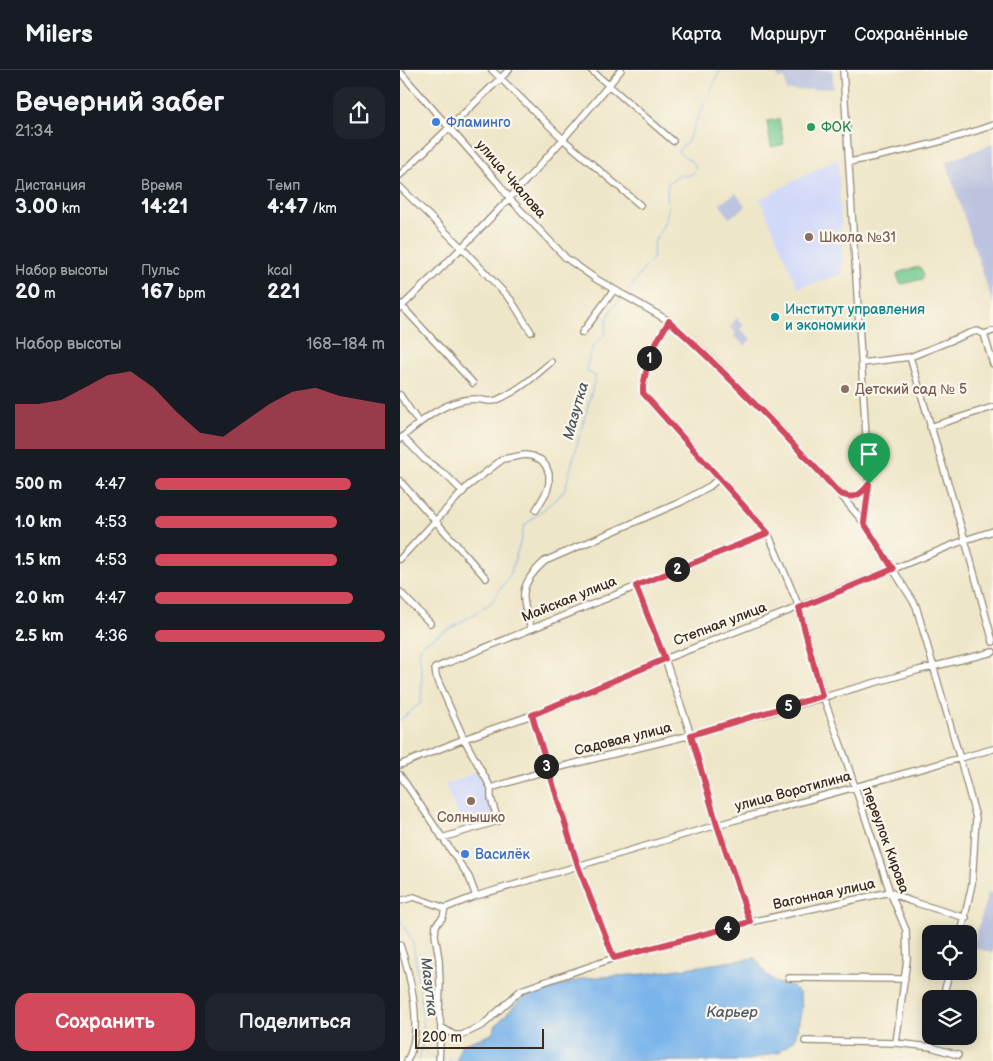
<!DOCTYPE html>
<html lang="ru">
<head>
<meta charset="utf-8">
<style>
  body { margin:0; font-family:"Balsamiq Sans",sans-serif; background:#20242c; color:#f1f3f6; height:100vh; display:flex; flex-direction:column; font-size:19px; white-space:nowrap }
  * { box-sizing:border-box; margin:0 }
  p { font-size:16px; color:#9ea1a6 }
  .icon { flex:none; width:28px; height:28px; fill:none; stroke:currentColor; stroke-width:2; stroke-linecap:round; stroke-linejoin:round }
  .map { position:relative; flex:1; overflow:hidden }
  .sheet { display:flex; flex-direction:column; background:#171b24; width:400px }
  .sheet>* { flex:none }
  .fabs { position:absolute; left:522px; top:855px; display:grid; gap:10px }
  .fabs a { display:grid; place-items:center; width:55px; height:55px; border-radius:10px; background:#171b24; box-shadow:0 2px 12px #0003; font-size:25px }
  .scale { position:absolute; left:15px; bottom:12px; width:129px; box-sizing:border-box; padding-left:5px; border:2px solid #3b2a1e; border-top:0; font-size:14px; line-height:18px; white-space:nowrap; color:#3b2a1e; -webkit-text-stroke:4px #fbf7ec; paint-order:stroke }
  .pin { position:absolute; display:grid; place-items:center; width:42px; height:42px; color:#fff; margin:-51px -21px; border-radius:50% 50% 50% 0; rotate:-45deg; box-shadow:0 0 5px #0007 }
  .pin .icon { rotate:45deg }
  .km { position:absolute; width:25px; height:25px; margin:-12px; border-radius:50%; background:#222; color:#fff; font-size:14px; line-height:25px; text-align:center }
  .round { display:grid; place-items:center; flex:none; width:52px; height:52px; border-radius:15px; background:#20242c }
  .summary { display:flex; align-items:center; justify-content:space-between; height:85px; padding:0 15px }
  h1 { font-size:28px; font-weight:700; line-height:38px }
  .stats { display:grid; grid-template-columns:repeat(3,1fr); gap:8px; height:85px; padding:5px 15px }
  .stats div { display:grid; align-content:center }
  .stats b { font-size:21px; font-weight:700 }
  .stats small { font-size:14px; font-weight:400 }
  .stats p { font-size:14px }
  .chart { height:140px; padding:10px 15px }
  .chart p { display:flex; justify-content:space-between }
  .chart svg { width:100%; height:90px; margin-top:5px; fill:#d1495b; opacity:.7 }
  .button { display:flex; gap:10px; margin-top:auto; padding:10px 15px }
  .button a { flex:1; height:58px; border-radius:15px; background:#d1495b; color:#fff; font-size:20px; font-weight:700; line-height:58px; text-align:center }
  .button a+a { background:#20242c; color:#f1f3f6 }
  ul { padding:0 15px; list-style:none; font-size:16px }
  li { display:grid; grid-template-columns:80px 60px 1fr; align-items:center; height:38px }
  li i { height:12px; border-radius:6px; background:#d1495b }
  header { display:flex; align-items:center; gap:30px; box-sizing:border-box; height:70px; padding:0 25px; background:#171b24; border-bottom:1px solid #363941 }
  header strong { font-size:24px }
  nav { display:flex; gap:28px; margin-inline-start:auto; font-size:18px }
  main { display:flex; flex:1; min-height:0 }
  .map>svg:first-child { display:block }
  .built { fill:#d1d9f9 }
  .industrial { fill:#bbc3de }
  .green { fill:#73cb91; stroke:#577a58 }
  .water { fill:#79b4eb; stroke:#5a6f84 }
  .lines { fill:none; stroke-linecap:round; stroke-linejoin:round }
  .stream { stroke:#79b4eb; stroke-width:1 }
  .minor-casing { stroke:#948873; stroke-width:8 }
  .minor { stroke:#fff; stroke-width:5.5 }
  .route-casing { stroke:#fff; stroke-width:10 }
  .route { stroke:#d1495b; stroke-width:6 }
  .shop-dot { fill:#3f7fe0; stroke:#fbf7ec; stroke-width:2 }
  .leisure-dot { fill:#2e9e5b; stroke:#fbf7ec; stroke-width:2 }
  .education-dot { fill:#8d6e63; stroke:#fbf7ec; stroke-width:2 }
  .culture-dot { fill:#0f9aa8; stroke:#fbf7ec; stroke-width:2 }
  .labels { text-anchor:middle; dominant-baseline:central; stroke-width:4.5; stroke-linejoin:round; paint-order:stroke }
  .shop-label { font-size:14px; fill:#366cbe; stroke:#fbf7ec; text-anchor:start }
  .leisure-label { font-size:14px; fill:#27864d; stroke:#fbf7ec; text-anchor:start }
  .street-label { font-size:14px; fill:#3b2a1e; stroke:#fbf7ec }
  .education-label { font-size:14px; fill:#785e54; stroke:#fbf7ec; text-anchor:start }
  .culture-label { font-size:14px; fill:#0d838f; stroke:#fbf7ec; text-anchor:start }
  .water-label { font-size:15px; font-style:italic; fill:#515a66; stroke:#fbf7ec }
</style>
</head>
<body>
<header>
<strong>Milers</strong>
<nav><a>Карта</a><a>Маршрут</a><a>Сохранённые</a></nav>
</header>
<main>
<section class="sheet">
<div class="summary"><div><h1>Вечерний забег</h1><p>21:34</p></div><a class="round"><svg class="icon" aria-label="share" viewBox="0 0 24 24"><path d="M12 15V3M7 8l5-5 5 5M5 13v7h14v-7"/></svg></a></div>
<div class="stats">
<div><p>Дистанция</p><b>3.00<small> km</small></b></div>
<div><p>Время</p><b>14:21</b></div>
<div><p>Темп</p><b>4:47<small> /km</small></b></div>
</div>
<div class="stats">
<div><p>Набор высоты</p><b>20<small> m</small></b></div>
<div><p>Пульс</p><b>167<small> bpm</small></b></div>
<div><p>kcal</p><b>221</b></div>
</div>
<div class="chart"><p><span>Набор высоты</span>168–184 m</p>
<svg viewBox="0 0 160 44" preserveAspectRatio="none"><path d="M0 44V22L10 22L20 20L30 14L40 8L50 6L60 14L70 26L80 36L90 38L100 30L110 22L120 16L130 14L140 18L150 20L160 22V44z"/></svg>
</div>
<ul>
<li><b>500 m</b>4:47<i style="width:85%"></i></li>
<li><b>1.0 km</b>4:53<i style="width:79%"></i></li>
<li><b>1.5 km</b>4:53<i style="width:79%"></i></li>
<li><b>2.0 km</b>4:47<i style="width:86%"></i></li>
<li><b>2.5 km</b>4:36<i style="width:100%"></i></li>
</ul>
<div class="button"><a>Сохранить</a><a>Поделиться</a></div>
</section>
<div class="map">
<svg width="593" height="991" viewBox="0 0 593 991">
  <rect width="100%" height="100%" fill="#fbf7ec"/>
  <filter id="ink" filterUnits="userSpaceOnUse"><feTurbulence type="fractalNoise" baseFrequency=".02" numOctaves="2"/><feDisplacementMap in="SourceGraphic" scale="10" xChannelSelector="R" yChannelSelector="G"/><feConvolveMatrix kernelMatrix="1 2 1 2 8 2 1 2 1" color-interpolation-filters="sRGB"/></filter>
  <filter id="wash" filterUnits="userSpaceOnUse"><feTurbulence type="fractalNoise" baseFrequency=".0096" numOctaves="4" result="noise"/><feDisplacementMap in="SourceGraphic" scale="20" xChannelSelector="R" yChannelSelector="G"/><feGaussianBlur stdDeviation="1.12" result="paint"/><feColorMatrix in="noise" values="0 0 0 0 0 0 0 0 0 0 0 0 0 0 0 0 0 1.4 0 .05"/><feComposite in="paint" operator="in"/></filter>
  <g filter="url(#wash)">
    <rect width="100%" height="100%" fill="#eee6c8"/>
    <path class="built" d="M438,88L443,204L398,218L360,129Z
      M79,701L82,704L95,747L93,751L63,757L45,715Z"/>
    <path class="industrial" d="M377,0H432L434,18L386,21L385,8L378,9Z
      M593,74V234L546,92Z
      M336,123L346,137L329,148L320,134Z
      M337,248L344,255L340,259L351,269L345,276L334,266L336,263L330,257Z
      M588,822L593,824V883L573,877Z"/>
    <path class="green" d="M379,49L384,74L371,77L367,51Z
      M519,197C523,199 524,205 522,209L503,214L500,213L497,205L499,202Z"/>
    <path class="water" d="M355,888L366,904L377,913L392,916L399,923L402,937L395,969L379,982L346,991H57L61,975L92,964L96,955L124,926L186,908L245,904Z"/>
    <g class="lines">
      <path class="stream" d="M226,224L246,196L253,189L254,172L263,156L268,141L267,118L269,112L279,105C287,106 292,107 296,99L294,93L278,82L280,78L286,74L320,0
        M0,650L21,633L22,606L19,584L22,574L58,554L91,533L110,505L121,470L124,456L157,428L165,419L196,306L189,303L186,299L193,276L205,265L207,249L213,237L223,227
        M0,849L13,873L21,928L24,963L19,991
        M22,978L32,987L37,988
        M41,989L49,991L57,988"/>
    </g>
  </g>
  <g filter="url(#ink)">
    <g class="lines">
      <g class="minor-casing">
        <path id="minor" d="M92,0L164,70L240,135
          M191,0L273,71
          M0,2L99,114L110,129L166,188L196,209L269,251L306,284L373,352L439,423L464,453L516,536L560,689L576,748L572,814L561,864
          M449,92C498,83 546,72 593,55
          M0,105L109,0
          M0,117L62,178L111,230L131,262
          M0,234L73,313
          M0,238C79,163 153,85 221,0
          M269,251L250,283L243,316V323L368,463L399,537L423,626L442,678L490,822L506,860L507,889L496,973
          M182,263L214,220
          M584,264L593,294
          M510,287L565,470L593,572
          M462,293L510,287L570,263L577,261L584,264L593,261
          M0,325L19,353
          M530,357L593,337
          M3,367L24,389L47,406L63,422
          M0,369C21,351 45,330 74,329C82,329 90,333 97,330C118,321 134,307 151,292
          M0,411L86,508
          M441,424C454,430 461,425 469,414L443,0
          M464,453L469,414
          M0,489L68,416L103,389L125,385L132,386L141,390L146,396L149,404V413L147,421L136,440
          M236,516L265,589L291,665L317,755L350,852
          M0,522L30,553
          M131,558C121,526 118,515 145,491L281,432L310,416L319,408
          M132,645L178,796L214,888
          M0,695L64,669L132,645L265,589L399,537L565,470L593,461
          M0,705L69,807L76,826
          M91,718L148,700L291,665L519,600L593,582
          M42,768L98,751L91,728V718L64,669L36,606L35,598L368,463
          M0,831L14,827L45,838L76,826L317,755L593,679
          M0,875C11,907 24,960 7,991
          M389,908L505,909
          M542,929L550,901
          M41,957L54,965H62L83,955L121,920L214,888L350,852L490,822L510,831L566,848
          M405,971L496,973L531,977L558,985
          M531,977L533,966
          M39,991L41,957L39,944L40,915L39,889L35,865L36,855L43,847L45,838"/>
      </g>
      <use href="#minor" class="minor"/>
    </g>
  </g>
  <g class="lines" filter="url(#ink)">
    <g class="route-casing">
      <path id="route" d="M269,251C329,305 384,364 439,423C453,430 460,426 469,414L464,453L493,499L399,538L422,626L291,665L317,755L350,852L214,888L178,796L132,645L265,589L236,516L368,463L243,323V316L250,283Z"/>
    </g>
    <use href="#route" class="route"/>
  </g>
  <g class="shop-dot">
    <circle cx="36" cy="52" r="5"/>
    <circle cx="65" cy="784" r="5"/>
  </g>
  <circle class="leisure-dot" cx="411" cy="57" r="5"/>
  <g class="education-dot">
    <circle cx="409" cy="167" r="5"/>
    <circle cx="445" cy="319" r="5"/>
    <circle cx="71" cy="731" r="5"/>
  </g>
  <circle class="culture-dot" cx="375" cy="247" r="5"/>
  <g class="labels">
    <g class="shop-label">
      <text x="46" y="52">Фламинго</text>
      <text x="75" y="784">Василёк</text>
    </g>
    <g class="leisure-label">
      <text x="421" y="57">ФОК</text>
    </g>
    <g class="street-label">
      <text transform="translate(111 109) rotate(49)">улица Чкалова</text>
      <text transform="translate(169 529) rotate(-22)">Майская улица</text>
      <text transform="translate(320 554) rotate(-21)">Степная улица</text>
      <text transform="translate(223 669) rotate(-14)">Садовая улица</text>
      <text transform="translate(393 721) rotate(-15)">улица Воротилина</text>
      <text transform="translate(486 770) rotate(70)">переулок Кирова</text>
      <text transform="translate(424 824) rotate(-12)">Вагонная улица</text>
    </g>
    <g class="education-label">
      <text x="419" y="167">Школа №31</text>
      <text x="455" y="319">Детский сад № 5</text>
      <text x="71" y="747" text-anchor="middle">Солнышко</text>
    </g>
    <g class="culture-label">
      <text x="385" y="239">Институт управления<tspan x="385" dy="16">и экономики</tspan></text>
    </g>
    <g class="water-label">
      <text transform="translate(176 341) rotate(-74)">Мазутка</text>
      <text transform="translate(29 917) rotate(83)">Мазутка</text>
      <text x="332" y="942">Карьер</text>
    </g>
  </g>
</svg>
<div class="fabs">
<a><svg class="icon" aria-label="locate" viewBox="0 0 24 24"><circle cx="12" cy="12" r="6"/><path d="M12 2v4M12 18v4M2 12h4M18 12h4"/></svg></a>
<a><svg class="icon" aria-label="layers" viewBox="0 0 24 24"><path d="M12 4l9 5-9 5-9-5zM3 14l9 5 9-5"/></svg></a>
</div>
<div class="scale">200 m</div>
<div class="pin" style="left:469px;top:414px;background:#1e9e55"><svg class="icon" aria-label="arrive" viewBox="0 0 24 24"><path d="M6 21V4h12l-3 4 3 4H6"/></svg></div>
<b class="km" style="left:249px;top:288px">1</b>
<b class="km" style="left:277px;top:499px">2</b>
<b class="km" style="left:146px;top:696px">3</b>
<b class="km" style="left:327px;top:858px">4</b>
<b class="km" style="left:388px;top:636px">5</b>
</div>
</main>
</body>
</html>
